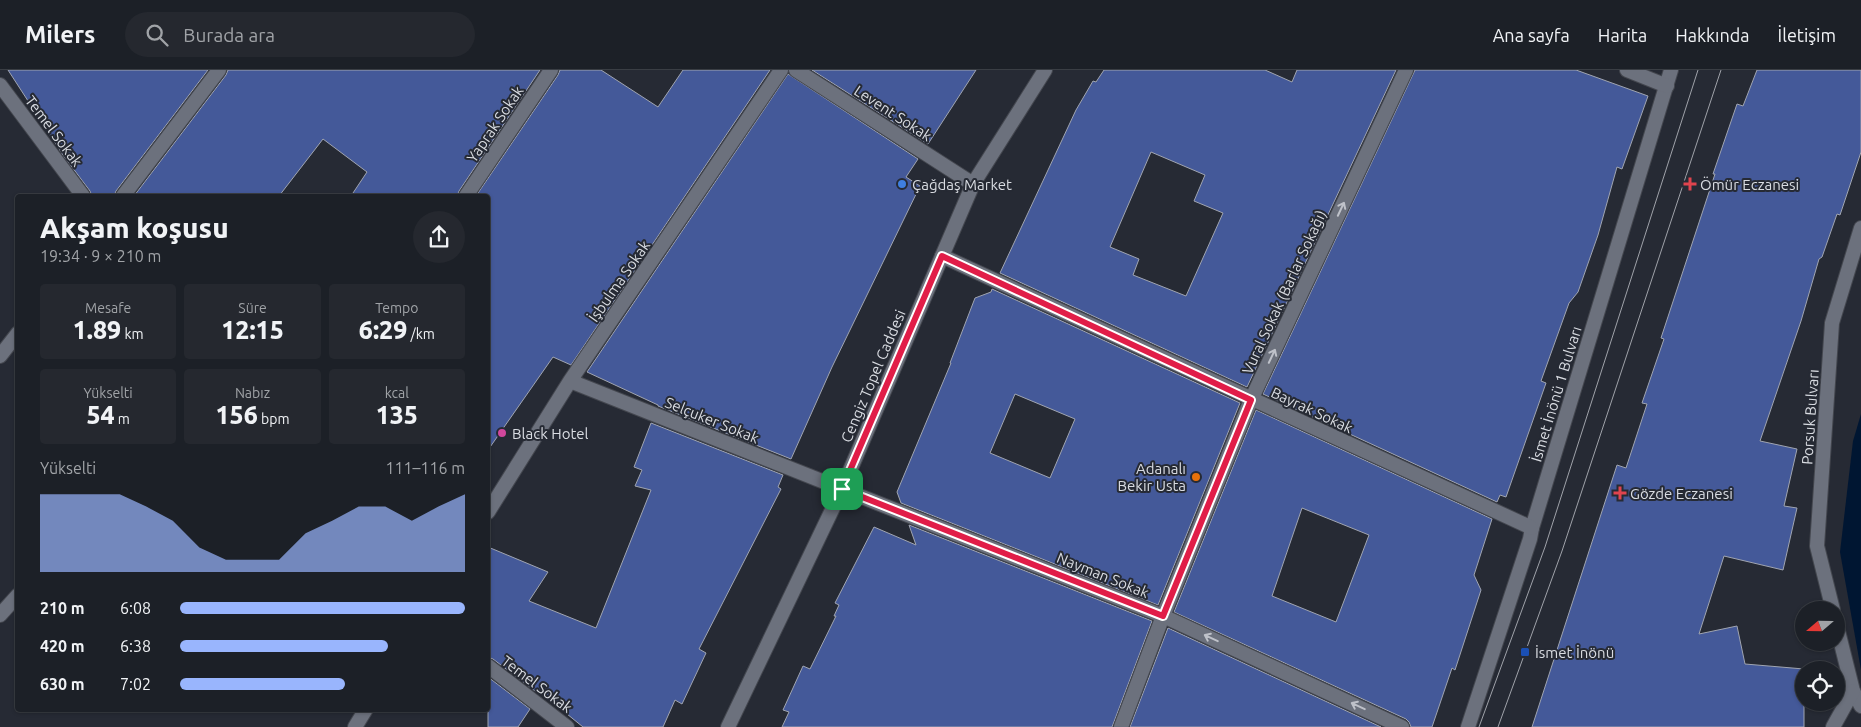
<!DOCTYPE html>
<html lang="tr">
<head>
<meta charset="utf-8">
<style>
  body { margin:0; font-family:Ubuntu,sans-serif; background:#25282f; color:#f1f3f6; height:100vh; display:flex; flex-direction:column; font-size:19px; white-space:nowrap }
  * { box-sizing:border-box; margin:0 }
  p { font-size:16px; color:#a0a3a7 }
  .icon { flex:none; width:28px; height:28px; fill:none; stroke:currentColor; stroke-width:2; stroke-linecap:round; stroke-linejoin:round }
  .map { position:relative; flex:1; overflow:hidden }
  .panel { position:absolute; left:15px; top:124px; width:475px; height:518px; display:flex; flex-direction:column; background:#1c2027; border-radius:5px; box-shadow:0 1px 4px #0004,0 0 0 1px #3a3e44 }
  .panel>* { flex:none }
  .needle { width:32px; rotate:250deg }
  .controls { position:absolute; left:1795px; top:531px; display:grid; gap:10px }
  .controls a { display:grid; place-items:center; width:50px; height:50px; border-radius:50%; background:#1c2027; box-shadow:0 1px 4px #0004,0 0 0 1px #3a3e44; font-size:25px }
  .pin { position:absolute; display:grid; place-items:center; width:42px; height:42px; color:#fff; margin:-21px; border-radius:10px; box-shadow:0 2px 8px #0006 }
  .round { display:grid; place-items:center; flex:none; width:52px; height:52px; border-radius:26px; background:#25282f }
  .headline { display:flex; align-items:center; justify-content:space-between; height:85px; padding:0 25px }
  h1 { font-size:28px; font-weight:800; line-height:38px }
  .figures { display:grid; grid-template-columns:repeat(3,1fr); gap:8px; height:85px; padding:5px 25px }
  .figures div { display:grid; align-content:center; border-radius:5px; background:#25282f; text-align:center }
  .figures b { font-size:25px; font-weight:800 }
  .figures small { font-size:14px; font-weight:400 }
  .figures p { font-size:14px }
  .chart { height:140px; padding:10px 25px }
  .chart p { display:flex; justify-content:space-between }
  .chart svg { width:100%; height:90px; margin-top:5px; fill:#99b5fd; opacity:.7 }
  ul { padding:0 25px; list-style:none; font-size:16px }
  li { display:grid; grid-template-columns:80px 60px 1fr; align-items:center; height:38px }
  li i { height:12px; border-radius:6px; background:#99b5fd }
  header { display:flex; align-items:center; gap:30px; box-sizing:border-box; height:70px; padding:0 25px; background:#1c2027; border-bottom:1px solid #3a3e44 }
  header strong { font-size:24px }
  nav { display:flex; gap:28px; margin-inline-start:auto; font-size:18px }
  .search { width:350px; height:45px; background:#25282f; display:flex; align-items:center; gap:12px; box-sizing:border-box; padding:0 18px; border-radius:28px; color:#a0a3a7; font-size:19px }
  .map>svg:first-child { display:block }
  .water { fill:#001632 }
  .building { fill:#445999; stroke:#a0a5b1; fill-rule:evenodd }
  .lines { fill:none; stroke-linecap:round; stroke-linejoin:round }
  .service-casing { stroke:#44474f; stroke-width:16 }
  .pedestrian-casing { stroke:#44474f; stroke-width:16 }
  .minor-casing { stroke:#44474f; stroke-width:16 }
  .secondary-casing { stroke:#44474f; stroke-width:16 }
  .service { stroke:#6c717d; stroke-width:14 }
  .pedestrian { stroke:#6c717d; stroke-width:14 }
  .minor { stroke:#6c717d; stroke-width:14 }
  .secondary { stroke:#6c717d; stroke-width:14 }
  .tram { stroke:#a0a3aa; stroke-width:1 }
  .oneway { stroke:#bec1c9 }
  .route-casing { stroke:#fff; stroke-width:10 }
  .route { stroke:#e11d48; stroke-width:6 }
  .shop-dot { fill:#3f7fe0; stroke:#262a34; stroke-width:2 }
  .health-dot { fill:#e0444e; stroke:#262a34; stroke-width:2 }
  .hotel-dot { fill:#d1479c; stroke:#262a34; stroke-width:2 }
  .food-dot { fill:#e8710a; stroke:#262a34; stroke-width:2 }
  .transit-dot { fill:#1a4fb4; stroke:#262a34; stroke-width:2 }
  .labels { text-anchor:middle; dominant-baseline:central; stroke-width:4; stroke-linejoin:round; paint-order:stroke }
  .street-label { font-size:15px; fill:#d9dce2; stroke:#262a34 }
  .poi-label { font-size:15px; fill:#d9dce2; stroke:#262a34; text-anchor:start }
</style>
</head>
<body>
<header>
<strong>Milers</strong>
<div class="search"><svg class="icon" aria-label="search" viewBox="0 0 24 24"><circle cx="10" cy="10" r="6"/><path d="M15 15l6 6"/></svg>Burada ara</div>
<nav><a>Ana sayfa</a><a>Harita</a><a>Hakkında</a><a>İletişim</a></nav>
</header>
<div class="map">
<svg width="1861" height="657" viewBox="0 0 1861 657">
  <rect width="100%" height="100%" fill="#262a34"/>
  <path class="water" d="M1861,344V600L1840,482L1853,371Z"/>
  <path class="building" d="M8,0H208L116,121L114,126H92L90,121L63,85Z
    M228,0H540L459,121L457,126H351L367,102L323,69L279,126H134L226,5Z
    M560,0H601L658,37L683,0H770L571,295L553,287L488,380V126H476L558,5Z
    M812,0H976L928,74Z
    M1104,0H1265L1292,12L1297,0H1396L1247,317L1000,203L1076,40L1093,11L1096,12ZM1151,82L1205,105L1194,131L1223,143L1186,226L1133,205L1139,189L1110,177Z
    M1415,0H1576L1648,26L1622,99L1617,97L1598,165L1578,222L1569,233L1541,311L1546,313L1506,427L1500,425L1497,432L1263,324Z
    M1757,0H1861V82L1840,145L1837,144L1822,187L1819,189L1801,251L1760,371L1797,379L1784,436L1797,438L1783,500L1724,486L1699,564L1737,556L1745,594L1804,599V657H1532L1617,395L1626,398L1647,334L1642,333L1664,269L1661,268L1715,104H1713L1737,34L1743,36Z
    M788,4L918,89L906,107L920,116L832,297L791,389L658,336V335L587,302Z
    M992,219L1240,333L1158,535L901,433L897,422L951,293H950L975,228L991,222ZM1015,324L1075,349L1050,408L990,383Z
    M1256,340L1492,449L1474,505L1481,520L1455,600L1452,598L1432,657H1411L1409,652L1406,649L1174,542ZM1302,438L1369,465L1336,552L1272,526Z
    M651,353L783,405L778,417L781,419L699,579L706,583L682,634L675,630L663,657H583L540,622L539,624L493,589L488,587V477L548,502L529,531L596,558L651,420L635,416L642,400L634,397Z
    M909,455L1152,551L1112,657H782L789,642L783,640L803,596L810,599L836,546H834L839,535L835,533L874,457L916,475Z
    M1168,558L1381,657H1130Z
    M488,607L530,639L518,657H488Z"/>
  <g class="lines">
    <g class="service-casing">
      <path id="service" d="M1251,330L1406,0"/>
    </g>
    <g class="pedestrian-casing">
      <path id="pedestrian" d="M1833,540L1817,476L1832,253L1861,158
        M1836,553L1853,621L1861,636
        M1468,657L1530,469L1532,458L1671,0"/>
    </g>
    <g class="minor-casing">
      <path id="minor" d="M796,0L973,114
        M1627,0L1667,16
        M0,15L83,126
        M123,126L219,0
        M466,126L551,0
        M942,186L1532,458
        M0,286L18,263
        M570,311L842,419
        M488,442L570,311L781,0
        M0,545L18,525
        M488,596L567,657
        M355,657L366,639
        M1121,657L1163,546L1251,330
        M1833,657L1853,621"/>
    </g>
    <g class="secondary-casing">
      <path id="secondary" d="M842,419L1163,546L1402,657
        M728,657L842,419L973,114L1045,0"/>
    </g>
    <use href="#service" class="service"/>
    <use href="#pedestrian" class="pedestrian"/>
    <use href="#minor" class="minor"/>
    <use href="#secondary" class="secondary"/>
    <path class="tram" d="M1479,657L1545,477L1698,0
      M1498,657L1562,481L1721,0"/>
  </g>
  <defs><path id="oneway-shaft" d="M-6 0H5M1.5-3L5.5 0L1.5 3" fill="none" stroke-width="1.6" stroke-linecap="round" stroke-linejoin="round" transform="scale(1.25)"/></defs>
  <g class="oneway">
    <use href="#oneway-shaft" transform="translate(1341 139) rotate(-65)"/>
    <use href="#oneway-shaft" transform="translate(1272 286) rotate(-65)"/>
    <use href="#oneway-shaft" transform="translate(1211 568) rotate(-155)"/>
    <use href="#oneway-shaft" transform="translate(1358 636) rotate(-155)"/>
  </g>
  <g class="lines">
    <g class="route-casing">
      <path id="route" d="M942,186L1251,330L1163,546L842,419Z"/>
    </g>
    <use href="#route" class="route"/>
  </g>
  <circle class="shop-dot" cx="902" cy="114" r="5"/>
  <g class="health-dot">
    <path d="M1687.5 106.5h5v5h5v5h-5v5h-5v-5h-5v-5h5z"/>
    <path d="M1617.5 415.5h5v5h5v5h-5v5h-5v-5h-5v-5h5z"/>
  </g>
  <circle class="hotel-dot" cx="502" cy="363" r="5"/>
  <circle class="food-dot" cx="1196" cy="407" r="5"/>
  <rect class="transit-dot" x="1520" y="577" width="10" height="10" rx="2.5"/>
  <g class="labels">
    <g class="street-label">
      <text transform="translate(893 43) rotate(33)">Levent Sokak</text>
      <text transform="translate(495 54) rotate(-56)">Yaprak Sokak</text>
      <text transform="translate(54 61) rotate(53)">Temel Sokak</text>
      <text transform="translate(619 211) rotate(-55)">İşbulma Sokak</text>
      <text transform="translate(1284 222) rotate(-65)">Vural Sokak (Barlar Sokağı)</text>
      <text transform="translate(873 306) rotate(-67)">Cengiz Topel Caddesi</text>
      <text transform="translate(1556 324) rotate(-73)">İsmet İnönü 1 Bulvarı</text>
      <text transform="translate(1312 340) rotate(25)">Bayrak Sokak</text>
      <text transform="translate(1810 347) rotate(-86)">Porsuk Bulvarı</text>
      <text transform="translate(712 350) rotate(22)">Selçuker Sokak</text>
      <text transform="translate(1103 505) rotate(22)">Nayman Sokak</text>
      <text transform="translate(537 614) rotate(37)">Temel Sokak</text>
    </g>
    <g class="poi-label">
      <text x="912" y="114">Çağdaş Market</text>
      <text x="1700" y="114">Ömür Eczanesi</text>
      <text x="512" y="363">Black Hotel</text>
      <text x="1186" y="398" text-anchor="end">Adanalı<tspan x="1186" dy="17">Bekir Usta</tspan></text>
      <text x="1630" y="423">Gözde Eczanesi</text>
      <text x="1535" y="582">İsmet İnönü</text>
    </g>
  </g>
</svg>
<div class="controls">
<a><svg class="needle" viewBox="-14 -14 28 28"><path d="M0-13l5 13h-10z" fill="#e53935"/><path d="M0 13l5-13h-10z" fill="#a0a3a7"/></svg></a>
<a><svg class="icon" aria-label="locate" viewBox="0 0 24 24"><circle cx="12" cy="12" r="6"/><path d="M12 2v4M12 18v4M2 12h4M18 12h4"/></svg></a>
</div>
<div class="pin" style="left:842px;top:419px;background:#1e9e55"><svg class="icon" aria-label="arrive" viewBox="0 0 24 24"><path d="M6 21V4h12l-3 4 3 4H6"/></svg></div>
<section class="panel">
<div class="headline"><div><h1>Akşam koşusu</h1><p>19:34 · 9 × 210 m</p></div><a class="round"><svg class="icon" aria-label="share" viewBox="0 0 24 24"><path d="M12 15V3M7 8l5-5 5 5M5 13v7h14v-7"/></svg></a></div>
<div class="figures">
<div><p>Mesafe</p><b>1.89<small> km</small></b></div>
<div><p>Süre</p><b>12:15</b></div>
<div><p>Tempo</p><b>6:29<small> /km</small></b></div>
</div>
<div class="figures">
<div><p>Yükselti</p><b>54<small> m</small></b></div>
<div><p>Nabız</p><b>156<small> bpm</small></b></div>
<div><p>kcal</p><b>135</b></div>
</div>
<div class="chart"><p><span>Yükselti</span>111–116 m</p>
<svg viewBox="0 0 160 44" preserveAspectRatio="none"><path d="M0 44V6L10 6L20 6L30 6L40 12L50 19L60 32L70 38L80 38L90 38L100 25L110 19L120 12L130 12L140 19L150 12L160 6V44z"/></svg>
</div>
<ul>
<li><b>210 m</b>6:08<i style="width:100%"></i></li>
<li><b>420 m</b>6:38<i style="width:73%"></i></li>
<li><b>630 m</b>7:02<i style="width:58%"></i></li>
</ul>
</section>
</div>
</body>
</html>
